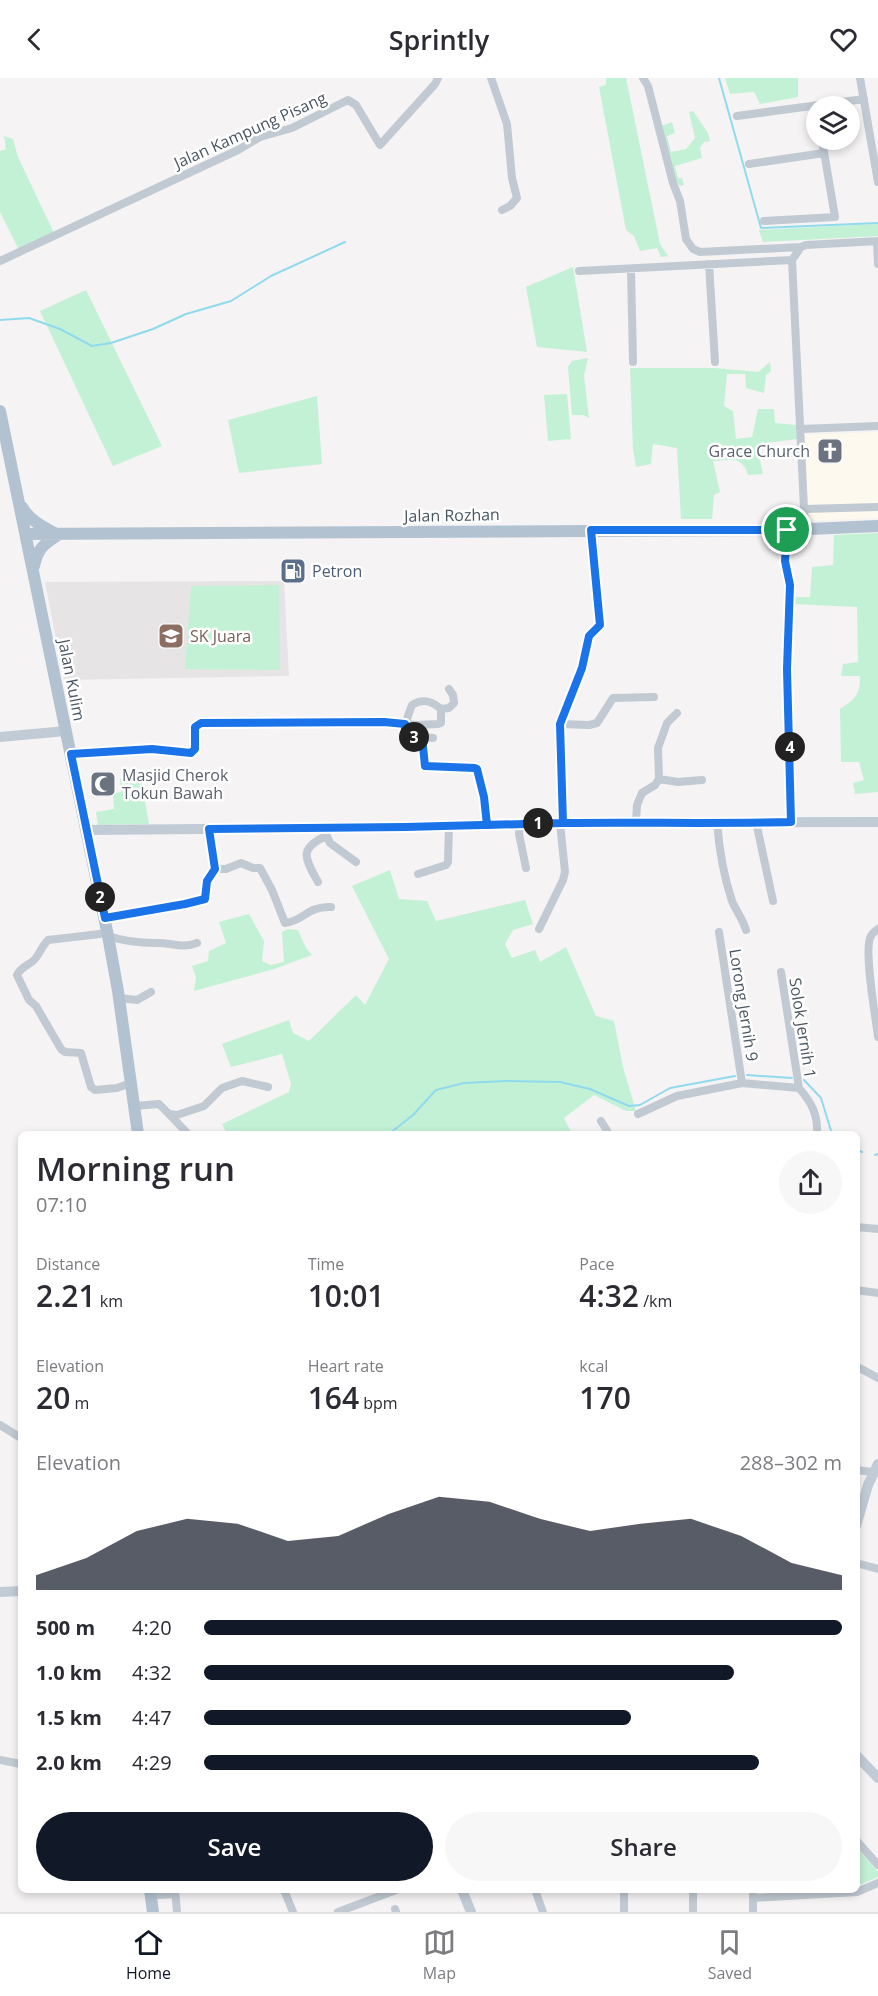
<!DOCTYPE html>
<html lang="en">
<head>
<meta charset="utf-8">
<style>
  body { margin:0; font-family:"Open Sans",sans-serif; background:#f7f7f7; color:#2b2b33; height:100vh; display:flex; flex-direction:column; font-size:22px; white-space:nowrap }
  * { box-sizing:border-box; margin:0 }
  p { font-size:20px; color:#7c7c81 }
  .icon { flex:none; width:33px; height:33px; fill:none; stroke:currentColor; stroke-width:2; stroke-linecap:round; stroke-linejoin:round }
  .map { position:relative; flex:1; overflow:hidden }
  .side { position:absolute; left:18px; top:1053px; width:842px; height:762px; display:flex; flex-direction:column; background:#fff; border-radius:9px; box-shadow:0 3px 9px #0003 }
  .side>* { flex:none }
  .tools { position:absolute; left:806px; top:18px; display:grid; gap:12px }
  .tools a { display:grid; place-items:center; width:54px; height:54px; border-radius:50%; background:#fff; box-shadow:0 3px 9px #0003; font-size:30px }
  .pin { position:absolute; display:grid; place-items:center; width:51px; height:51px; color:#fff; margin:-26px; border:3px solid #fff; border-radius:50%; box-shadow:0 2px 6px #0007 }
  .km { position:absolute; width:30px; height:30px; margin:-15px; border-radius:50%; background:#222; color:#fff; font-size:16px; line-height:30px; text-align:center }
  .round { display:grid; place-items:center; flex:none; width:63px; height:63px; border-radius:32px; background:#f7f7f7 }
  .headline { display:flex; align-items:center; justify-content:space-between; height:102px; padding:0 18px }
  h1 { font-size:33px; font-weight:600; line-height:45px }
  .metrics { display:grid; grid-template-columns:repeat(3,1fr); gap:9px; height:102px; padding:6px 18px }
  .metrics div { display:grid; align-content:center }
  .metrics b { font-size:30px; font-weight:600 }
  .metrics small { font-size:16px; font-weight:400 }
  .metrics p { font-size:16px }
  .chart { height:168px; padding:12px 18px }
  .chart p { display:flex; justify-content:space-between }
  .chart svg { width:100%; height:108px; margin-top:6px; fill:#111827; opacity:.7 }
  .primary-button { display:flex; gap:12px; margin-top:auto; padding:12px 18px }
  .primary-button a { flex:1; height:69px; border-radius:36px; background:#111827; color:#fff; font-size:24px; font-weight:600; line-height:69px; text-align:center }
  .primary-button a+a { background:#f7f7f7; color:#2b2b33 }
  ul { padding:0 18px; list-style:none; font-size:20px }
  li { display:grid; grid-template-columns:96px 72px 1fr; align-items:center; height:45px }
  li i { height:15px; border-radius:8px; background:#111827 }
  header { display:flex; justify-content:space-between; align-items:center; height:78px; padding:0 18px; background:#fff; font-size:27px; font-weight:600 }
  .menu { display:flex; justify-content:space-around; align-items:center; height:84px; border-top:2px solid #e1e1e2; background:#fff; font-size:16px; color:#7c7c81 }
  .menu a { display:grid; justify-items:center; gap:3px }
  .menu .active { color:#111827 }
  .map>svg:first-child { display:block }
  .commercial { fill:#fdf9ef }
  .education { fill:#e6e4e5 }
  .green { fill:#c3f1d5 }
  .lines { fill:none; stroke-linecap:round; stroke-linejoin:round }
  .stream { stroke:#90daee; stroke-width:2 }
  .street { stroke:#c1cad2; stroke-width:8 }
  .secondary { stroke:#c1cbd6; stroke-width:10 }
  .primary { stroke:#b3c2d1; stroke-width:12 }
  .route-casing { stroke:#fff; stroke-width:12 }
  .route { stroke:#1a73e8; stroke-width:8 }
  .labels { text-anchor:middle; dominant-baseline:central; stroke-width:5; stroke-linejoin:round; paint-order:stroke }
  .street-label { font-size:16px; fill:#4a5661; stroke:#fff }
  .worship-label { font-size:16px; fill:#5b616d; stroke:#fff; text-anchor:end }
  .service-label { font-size:16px; fill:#4e5e75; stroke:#fff; text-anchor:start }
  .education-label { font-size:16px; fill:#785e54; stroke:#fff; text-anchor:start }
</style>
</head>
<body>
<header><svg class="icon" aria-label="back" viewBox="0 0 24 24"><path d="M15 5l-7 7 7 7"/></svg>Sprintly<svg class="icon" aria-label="heart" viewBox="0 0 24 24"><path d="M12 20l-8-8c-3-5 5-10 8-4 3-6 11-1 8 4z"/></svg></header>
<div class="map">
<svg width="878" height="1834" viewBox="0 0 878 1834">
  <rect width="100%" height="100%" fill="#f5f3f3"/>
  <path class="commercial" d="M878,354V440L801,443L798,357Z"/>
  <path class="education" d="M284,503L289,598L64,602L45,504Z"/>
  <path class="green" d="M606,0H626L660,166L668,178L661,179L657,170L640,173L634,158L626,152L599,9L606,7Z
    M725,0H798V19L760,26L754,14L730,16Z
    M693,33L708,55L710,63L704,64L700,70L702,80L675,88L678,100H682L684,107L680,108L674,102L661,48L672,44L675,55L667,58L671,74L686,71L695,60L689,34Z
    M4,58L13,61L18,79L54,155L19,172L0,134V73L6,71Z
    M878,146V158L763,164L759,152Z
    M573,189L587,274L537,269L526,209Z
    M86,212L162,368L113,388L40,233Z
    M588,280L584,298L589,340L583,337H572L568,289L572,283Z
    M770,284L771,293L766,297L764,315L746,310L745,296H727L724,328L733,333L736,361L752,359L758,331H774L775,345L796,347L797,361L759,366V378L763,396L748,397C742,377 730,382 713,383L720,414L714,417L712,441H681L677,370L653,366L651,386L636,389L633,371L630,290H715L758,294Z
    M567,316L571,361L548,363L544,317Z
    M317,318L322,386L239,395L228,342Z
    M878,455V714L855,716L853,705L864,702L859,684H841L840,631C856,621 860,616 860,598H841L843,586L858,584L857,529L793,526V519H810L812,489L833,487L834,457Z
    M279,507L280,592L185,591L191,508Z
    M140,696L149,746L98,747L96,734L114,731L113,716L121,714L120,701Z
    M390,792L399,821L427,823L436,843L525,822L533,846L513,852L505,866L512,880L535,872L540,884L566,869L596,938L614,943L623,989L636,1033H626L594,1017L564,1040L572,1056H227L222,1046L289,1014L291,1006L282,976L231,989L222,966L289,942L293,955L309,963L356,917L365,927L389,881L352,808Z
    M249,836L264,863L262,883L271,887L284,884L282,854L288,851L298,852L306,870L312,877L274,891L194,913L196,899L192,888L208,883L209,873L226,865L219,844Z
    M857,1770L878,1794V1799L857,1808Z"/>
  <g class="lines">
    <path class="stream" d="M719,0L761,150L878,145
      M0,242L29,240L60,251L92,268L111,265L153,251L186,236L231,223L271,198L345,164
      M747,997L792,1000
      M804,1002L821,1020L832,1056
      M389,1056L413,1037L436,1012L464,1005L506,1003L560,1004L590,1011L629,1028L640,1027L670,1010L735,998
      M856,1071L862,1074
      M875,1077L878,1076"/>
    <path class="street" d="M491,0L507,46L512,100L517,120L510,128L502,132
      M643,0L648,8L673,105L680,123L686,161L693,171L700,174L801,169
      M860,0L878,104
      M737,38L864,21
      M749,86L824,75
      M764,143L835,139L822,62
      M877,163L878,186
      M792,182L805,451
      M792,182L801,169L806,167L878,163
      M0,183L238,72L260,59L292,50L348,22L356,27L380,67L435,6L438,0
      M709,186L715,284
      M631,191L633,284
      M579,193L792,182
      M800,351L878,348
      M804,431L878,429
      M787,452L785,483L790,507L787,591L791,744
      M560,646L589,647L597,645L613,620L654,619
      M422,659L425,688L475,690L477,691L484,719L487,747
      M433,660L409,658C403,647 408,638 412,627C423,620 432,623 441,631L449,630L454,625L453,617L449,611
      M71,676L152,671L191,675L195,671V649L201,646L384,644L418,647L438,646L441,645V631
      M659,701L678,704L702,702
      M636,744L637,727L642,715L655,707L659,701L658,670L667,645L677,635
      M717,744C719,771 723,796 732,823C736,833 743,841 746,852
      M756,744L773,823
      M563,745L560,646L583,590L589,558L600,547L591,452
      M520,746L519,756L526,790
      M325,754L330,765L356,784
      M215,791H226L241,785L253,790H260L272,812L285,845C304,843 307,828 331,829
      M418,796L446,787L448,784L449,747
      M318,804C305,780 298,771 326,758
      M105,840L185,826L205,821L207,803L215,791L209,751
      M539,851L563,802L565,794L560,745
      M878,851C877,852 871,856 871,858C863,870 876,941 878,959
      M719,854L742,1005
      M108,855L48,862C41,869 39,878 33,883C27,888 21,889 17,897L29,922L36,928L61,971L65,974L81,975L91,1009L95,1012L117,1010L131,1005
      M108,858C123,863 140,865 155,865C170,864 182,871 197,865
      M781,894L799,1010
      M119,920L137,922L151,914
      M134,1028L159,1026L169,1036L177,1037L204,1028L222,1010L242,1003L268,1009
      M169,1036L188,1056
      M638,1036L677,1018L742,1005L799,1010C812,1025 818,1037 817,1056
      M601,1043L609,1056
      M856,1149L878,1151
      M856,1212L878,1215
      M856,1288L878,1300
      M0,1347L21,1360
      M856,1392L873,1394
      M856,1485L878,1491
      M0,1682L21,1686
      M856,1762L878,1787
      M175,1812L177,1834
      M284,1812L293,1834
      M535,1812L543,1834
      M753,1812V1834
      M159,1817L175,1816
      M753,1820L857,1814L878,1805
      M395,1831L396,1834
      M338,1834L396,1812
      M624,1834V1812
      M693,1834V1812"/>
    <path class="secondary" d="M0,659L66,653
      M86,752L405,749L560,745L878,744
      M856,1448L868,1407L878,1386
      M0,1514L21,1513
      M856,1677L878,1700
      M462,1812L471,1834"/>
    <path class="primary" d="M0,333L108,858L118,913L138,1056
      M22,429C30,443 43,449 58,457C43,467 38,470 34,488
      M26,456L787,452L878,448
      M150,1812L153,1834"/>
  </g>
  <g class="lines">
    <g class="route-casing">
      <path id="route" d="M787,452H591L600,547L589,558L582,590L560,646L563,745L405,749L209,751L215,791L207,803L205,821L185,826L105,840L71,676L152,671L191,675L195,671V649L201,645L384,644L405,646V651L409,658L422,659L425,688L475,690L477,691L484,719L487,747L560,745H563C639,744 715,746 791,744L787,591L790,507L785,483L787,452"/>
    </g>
    <use href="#route" class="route"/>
  </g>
  <defs>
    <g id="church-square" transform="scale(1.35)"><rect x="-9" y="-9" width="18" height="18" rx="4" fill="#6b7280" stroke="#fff"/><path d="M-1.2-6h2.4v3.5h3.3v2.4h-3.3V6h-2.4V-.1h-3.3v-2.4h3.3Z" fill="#fff"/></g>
    <g id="fuel-square" transform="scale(1.35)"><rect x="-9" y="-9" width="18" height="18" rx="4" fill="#5c6f8a" stroke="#fff"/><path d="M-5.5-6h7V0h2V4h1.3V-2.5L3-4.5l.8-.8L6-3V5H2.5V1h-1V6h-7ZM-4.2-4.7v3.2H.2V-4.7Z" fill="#fff"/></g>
    <g id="school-square" transform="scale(1.35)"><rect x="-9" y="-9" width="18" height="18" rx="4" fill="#8d6e63" stroke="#fff"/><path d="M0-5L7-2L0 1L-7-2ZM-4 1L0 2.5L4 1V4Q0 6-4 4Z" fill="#fff"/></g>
    <g id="mosque-square" transform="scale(1.35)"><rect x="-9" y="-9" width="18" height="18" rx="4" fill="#6b7280" stroke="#fff"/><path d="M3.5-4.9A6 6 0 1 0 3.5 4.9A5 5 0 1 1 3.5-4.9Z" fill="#fff"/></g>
  </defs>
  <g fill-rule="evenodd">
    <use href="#church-square" x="830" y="373"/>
    <use href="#fuel-square" x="293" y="493"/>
    <use href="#school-square" x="171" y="558"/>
    <use href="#mosque-square" x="103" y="706"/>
  </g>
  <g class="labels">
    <g class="street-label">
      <text transform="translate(250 52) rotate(-24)">Jalan Kampung Pisang</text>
      <text transform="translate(452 437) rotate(-1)">Jalan Rozhan</text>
      <text transform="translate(72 602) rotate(79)">Jalan Kulim</text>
      <text transform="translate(744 927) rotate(81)">Lorong Jernih 9</text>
      <text transform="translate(803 950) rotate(81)">Solok Jernih 1</text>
    </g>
    <g class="worship-label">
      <text x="810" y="373">Grace Church</text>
      <text x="122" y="697" text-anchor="start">Masjid Cherok<tspan x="122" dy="18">Tokun Bawah</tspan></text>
    </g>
    <g class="service-label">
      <text x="312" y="493">Petron</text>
    </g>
    <g class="education-label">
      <text x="190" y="558">SK Juara</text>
    </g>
  </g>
</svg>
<div class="tools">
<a><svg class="icon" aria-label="layers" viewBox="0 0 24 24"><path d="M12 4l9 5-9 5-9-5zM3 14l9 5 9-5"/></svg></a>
</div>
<div class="pin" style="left:787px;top:452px;background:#1e9e55"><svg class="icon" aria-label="arrive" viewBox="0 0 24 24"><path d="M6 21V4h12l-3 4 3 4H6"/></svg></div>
<b class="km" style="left:538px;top:745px">1</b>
<b class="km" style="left:100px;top:819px">2</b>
<b class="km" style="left:414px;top:659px">3</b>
<b class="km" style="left:790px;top:669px">4</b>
<section class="side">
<div class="headline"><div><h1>Morning run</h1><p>07:10</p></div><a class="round"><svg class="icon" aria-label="share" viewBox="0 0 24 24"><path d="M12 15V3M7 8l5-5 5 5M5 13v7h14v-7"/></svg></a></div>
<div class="metrics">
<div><p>Distance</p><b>2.21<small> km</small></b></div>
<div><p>Time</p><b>10:01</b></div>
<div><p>Pace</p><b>4:32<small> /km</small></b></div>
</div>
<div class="metrics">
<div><p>Elevation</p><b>20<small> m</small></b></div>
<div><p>Heart rate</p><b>164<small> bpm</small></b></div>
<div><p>kcal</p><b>170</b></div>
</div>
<div class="chart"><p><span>Elevation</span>288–302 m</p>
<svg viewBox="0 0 160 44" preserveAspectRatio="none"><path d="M0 44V38L10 31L20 20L30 15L40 17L50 24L60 22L70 13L80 6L90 8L100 15L110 20L120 17L130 15L140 22L150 33L160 38V44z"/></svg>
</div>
<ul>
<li><b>500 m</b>4:20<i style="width:100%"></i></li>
<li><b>1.0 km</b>4:32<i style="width:83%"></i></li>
<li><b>1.5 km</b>4:47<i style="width:67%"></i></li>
<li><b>2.0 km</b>4:29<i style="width:87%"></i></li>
</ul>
<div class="primary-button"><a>Save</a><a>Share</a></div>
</section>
</div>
<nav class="menu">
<a class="active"><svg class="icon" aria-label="home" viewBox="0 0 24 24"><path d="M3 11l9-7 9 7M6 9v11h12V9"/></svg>Home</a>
<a><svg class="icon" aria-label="map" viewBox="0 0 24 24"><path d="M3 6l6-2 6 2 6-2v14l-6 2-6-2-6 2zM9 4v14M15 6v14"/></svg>Map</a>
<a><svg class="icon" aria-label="saved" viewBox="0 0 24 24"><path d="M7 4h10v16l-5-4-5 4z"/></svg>Saved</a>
</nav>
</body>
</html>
